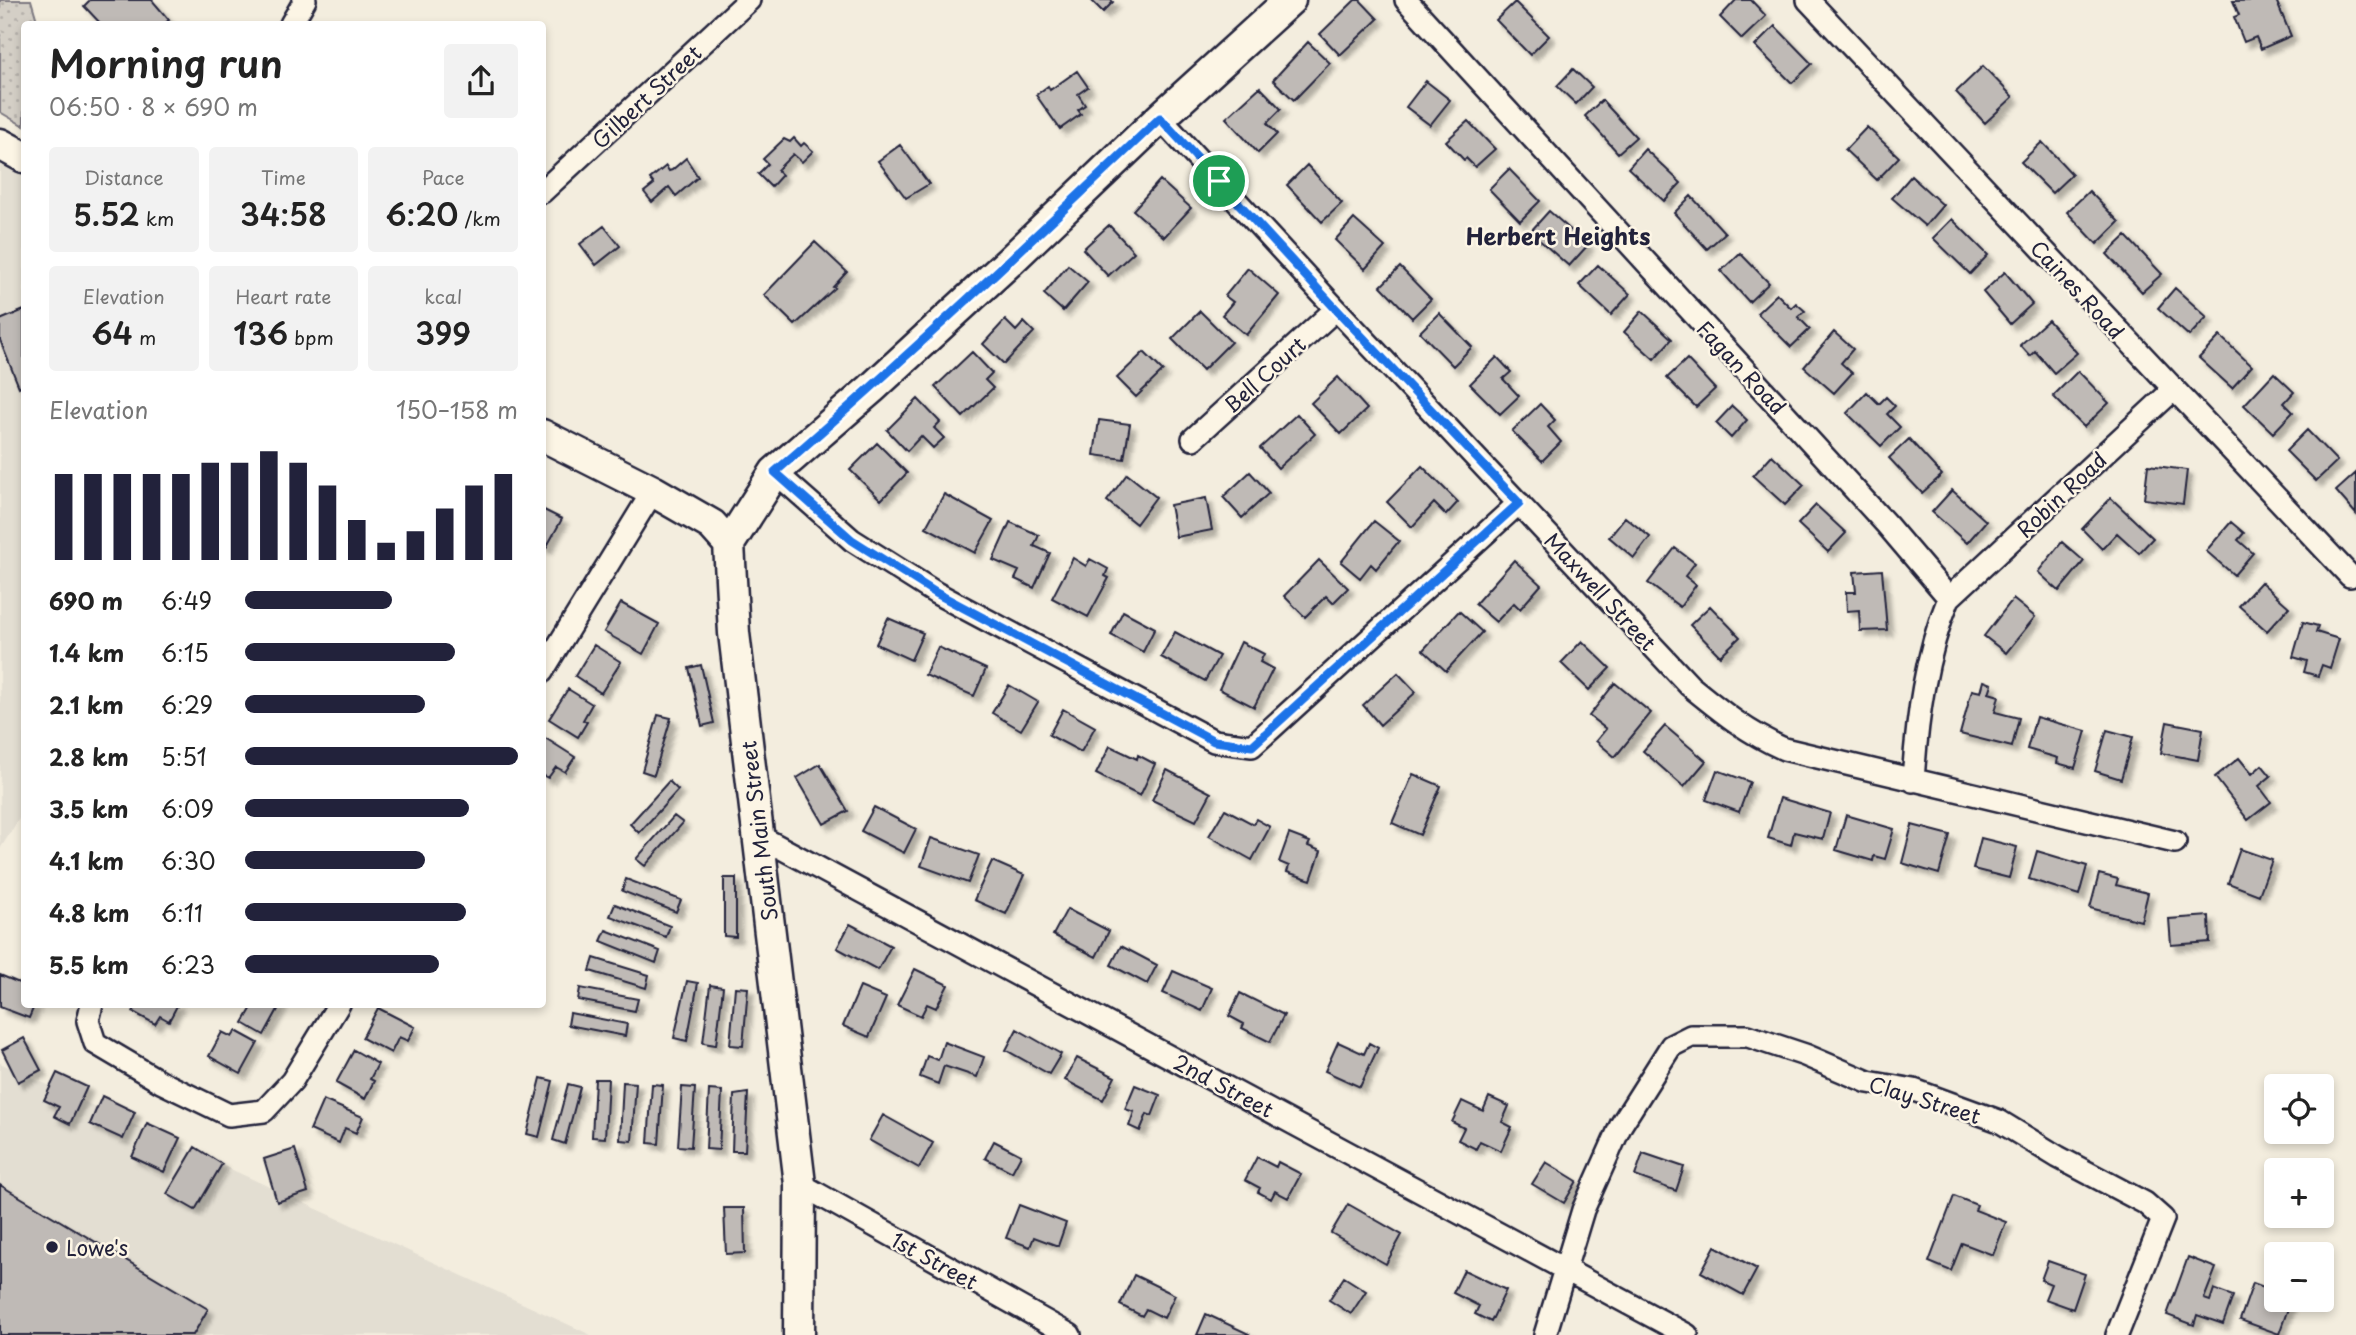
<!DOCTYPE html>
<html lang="en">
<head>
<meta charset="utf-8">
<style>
  body { margin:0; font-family:"Playpen Sans",sans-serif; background:#f2f2f2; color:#222; height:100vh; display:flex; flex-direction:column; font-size:26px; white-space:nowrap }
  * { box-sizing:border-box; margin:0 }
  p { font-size:23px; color:#767676 }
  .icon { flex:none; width:38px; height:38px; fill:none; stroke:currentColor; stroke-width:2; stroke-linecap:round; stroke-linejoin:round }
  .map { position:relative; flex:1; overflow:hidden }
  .sheet { position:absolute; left:21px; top:21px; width:525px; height:987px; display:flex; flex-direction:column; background:#fff; border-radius:7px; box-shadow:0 4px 10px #0003 }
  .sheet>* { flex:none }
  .fabs { position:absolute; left:2264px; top:1074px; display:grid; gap:14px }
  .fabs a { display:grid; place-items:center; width:70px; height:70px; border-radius:7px; background:#fff; box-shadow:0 4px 10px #0003; font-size:35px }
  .pin { position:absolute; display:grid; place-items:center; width:60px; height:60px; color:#fff; margin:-30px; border:4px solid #fff; border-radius:50%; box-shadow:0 2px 7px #0007 }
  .round { display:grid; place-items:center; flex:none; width:74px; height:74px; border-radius:7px; background:#f2f2f2 }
  .overview { display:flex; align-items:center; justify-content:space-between; height:119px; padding:0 28px }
  h1 { font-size:38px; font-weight:600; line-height:52px }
  .figures { display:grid; grid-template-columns:repeat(3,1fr); gap:10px; height:119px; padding:7px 28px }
  .figures div { display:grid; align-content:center; border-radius:7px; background:#f2f2f2; text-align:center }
  .figures b { font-size:30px; font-weight:600 }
  .figures small { font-size:19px; font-weight:400 }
  .figures p { font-size:19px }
  .chart { height:196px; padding:14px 28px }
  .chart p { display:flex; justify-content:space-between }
  .chart svg { width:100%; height:126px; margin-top:7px; stroke:#22223b; stroke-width:6 }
  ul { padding:0 28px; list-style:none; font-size:23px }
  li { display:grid; grid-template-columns:112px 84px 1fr; align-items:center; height:52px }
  li i { height:18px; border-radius:9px; background:#22223b }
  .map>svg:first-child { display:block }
  .built { fill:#e3ded2 }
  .grass { fill:url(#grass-dots); stroke:#7b7880; stroke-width:2 }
  .building { fill:#bfbab6; stroke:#22223b; stroke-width:2; filter:url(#shadow) }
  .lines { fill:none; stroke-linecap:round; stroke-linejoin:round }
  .street-casing { stroke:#22223b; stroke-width:26 }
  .secondary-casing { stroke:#22223b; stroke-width:35 }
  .street { stroke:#fcf5e5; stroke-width:21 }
  .secondary { stroke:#fcf5e5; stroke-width:30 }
  .route-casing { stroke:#fff; stroke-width:14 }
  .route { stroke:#1a73e8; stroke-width:9 }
  .poi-dot { fill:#22223b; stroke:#fcf5e5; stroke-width:2.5 }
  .labels { text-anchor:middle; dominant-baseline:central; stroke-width:5; stroke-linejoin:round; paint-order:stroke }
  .street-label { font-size:21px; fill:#22223b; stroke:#fcf5e5 }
  .poi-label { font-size:21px; fill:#22223b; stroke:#fcf5e5; text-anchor:start }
  .neighbourhood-label { font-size:23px; font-weight:bold; fill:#22223b; stroke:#fcf5e5 }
</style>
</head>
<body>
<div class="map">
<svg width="2356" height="1335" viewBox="0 0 2356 1335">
  <defs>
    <pattern id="grass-dots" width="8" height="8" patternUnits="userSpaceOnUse" patternTransform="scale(1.75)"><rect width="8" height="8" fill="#d4cfc6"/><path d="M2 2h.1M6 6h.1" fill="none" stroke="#b6b1ab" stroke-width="1.8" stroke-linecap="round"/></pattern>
    <filter id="shadow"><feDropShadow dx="5.5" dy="5.5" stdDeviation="2" flood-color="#0004"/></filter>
  </defs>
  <rect width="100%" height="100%" fill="#f3edde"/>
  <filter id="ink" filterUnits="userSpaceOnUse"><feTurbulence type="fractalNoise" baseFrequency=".0143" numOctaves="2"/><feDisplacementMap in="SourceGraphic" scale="14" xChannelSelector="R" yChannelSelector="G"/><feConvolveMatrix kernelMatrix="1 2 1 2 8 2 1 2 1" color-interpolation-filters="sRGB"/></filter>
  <g filter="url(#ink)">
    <path class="built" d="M0,144L24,157V811L0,849Z
      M0,1063L591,1335H0Z"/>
    <path class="grass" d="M0,0H31L38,24H24V126L0,112Z"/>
    <path class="building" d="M90,0H152L169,20L164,24H101L84,6Z
      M1091,0H1111L1113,2L1103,12Z
      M1355,0H1360L1378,19L1340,55L1320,34Z
      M1736,0H1751L1766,16L1742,39L1720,17Z
      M2276,0L2291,36L2261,49L2256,37L2244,42L2234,17L2239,15L2233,1Z
      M1515,2L1549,36L1530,55L1496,20Z
      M1775,26L1812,64L1792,83L1755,46Z
      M1308,42L1330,63L1294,100L1273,80Z
      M1983,66L2013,97L1985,123L1956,92Z
      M1573,69L1592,87L1576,104L1557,86Z
      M1077,71L1088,87L1078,94L1085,105L1078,110L1081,114L1060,129L1036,95L1048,86L1050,90Z
      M1426,81L1450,100L1430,125L1406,107Z
      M1260,87L1281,109L1267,123L1277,134L1258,153L1226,118Z
      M1602,100L1636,137L1618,153L1585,116Z
      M1468,121L1495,149L1475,167L1466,158L1464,160L1446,141Z
      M1867,127L1899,157L1877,180L1845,150Z
      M794,138L801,146L804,143L813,151L802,162L793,154L777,170L782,175L771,187L758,174L768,164L763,159L784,139L790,142Z
      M2042,142L2072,174L2052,193L2021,162Z
      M900,145L929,184L906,198L878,161Z
      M1645,149L1681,183L1664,201L1628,168Z
      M686,158L698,177L676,196L669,187L652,202L644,192L654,184L650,179L666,166L669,171L672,170Z
      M1307,165L1342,203L1322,222L1287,185Z
      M1509,169L1540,201L1520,221L1489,189Z
      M1911,176L1943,205L1925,226L1892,198Z
      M1160,180L1191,208L1164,237L1133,210Z
      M2089,191L2119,222L2097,244L2067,212Z
      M1691,196L1725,233L1707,249L1674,213Z
      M1549,211L1588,245L1569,266L1530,232Z
      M1354,219L1385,247L1365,269L1335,240Z
      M1952,219L1988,255L1970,274L1933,238Z
      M1109,225L1134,252L1108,276L1083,249Z
      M604,226L620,246L596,265L580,244Z
      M2126,236L2162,274L2142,292L2107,254Z
      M815,242L847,272L833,287L835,288L795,325L764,295Z
      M1740,253L1769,283L1749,302L1721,271Z
      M1068,265L1088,282L1063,311L1044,294Z
      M1598,265L1630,294L1611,315L1579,285Z
      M1400,267L1431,299L1412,318L1381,286Z
      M1248,268L1279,295L1246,335L1222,315L1233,302L1225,296Z
      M2005,272L2032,304L2010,324L1983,292Z
      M2175,288L2207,317L2189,336L2158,308Z
      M1777,294L1791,308L1796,303L1805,311L1798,317L1810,329L1791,347L1757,313Z
      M24,310V384L19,387L0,340V320Z
      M1200,311L1231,342L1203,370L1172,339Z
      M1642,311L1672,339L1654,359L1624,332Z
      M1439,313L1472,347L1453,366L1420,332Z
      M1005,320L1016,331L1024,322L1034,332L1004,364L983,344Z
      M2048,320L2077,353L2054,373L2035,351L2030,356L2020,345Z
      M1834,332L1853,349L1841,363L1852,373L1834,393L1804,367Z
      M2220,336L2252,366L2232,388L2199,358Z
      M972,352L992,373L985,380L993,388L963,417L935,387Z
      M1144,352L1163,371L1136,397L1117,378Z
      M1497,357L1511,372L1503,379L1519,396L1500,414L1470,384Z
      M1687,359L1715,389L1696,407L1667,378Z
      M2078,371L2109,403L2084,427L2053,396Z
      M2274,373L2294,392L2284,403L2293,412L2273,433L2244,405Z
      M1338,377L1367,409L1341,434L1311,403Z
      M1867,392L1879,404L1886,397L1895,406L1887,414L1900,427L1881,446L1847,413Z
      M918,399L940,422L934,428L944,438L933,448L921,436L907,451L887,430Z
      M1540,404L1555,420L1548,427L1561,442L1542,461L1512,431Z
      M1732,406L1747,420L1731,438L1716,423Z
      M1297,414L1315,434L1278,468L1260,448Z
      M1099,420L1130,424L1124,459L1094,455Z
      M2307,430L2337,461L2316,481L2286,451Z
      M1909,439L1942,475L1922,493L1889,458Z
      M877,443L907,473L881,500L850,470Z
      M1772,455L1804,485L1785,505L1753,476Z
      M2148,465L2187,470L2183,504L2144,499Z
      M1422,466L1458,502L1446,515L1434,503L1412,527L1387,502Z
      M1250,472L1269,493L1242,518L1223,497Z
      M2356,473V514L2336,491Z
      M1127,474L1156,497L1136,524L1107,501Z
      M1952,490L1986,521L1967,543L1932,512Z
      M944,494L993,521L975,553L926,527Z
      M1206,498L1212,530L1176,537L1170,505Z
      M2111,498L2153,538L2139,553L2117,533L2102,549L2082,529Z
      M1816,505L1846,533L1828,552L1798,524Z
      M542,509L562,519L546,548L542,546Z
      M1625,517L1650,537L1634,558L1609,537Z
      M1374,521L1399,541L1376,569L1371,564L1360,578L1341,562Z
      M1010,522L1039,535L1034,546L1050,553L1034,588L1015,579L1019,571L993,560Z
      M2231,522L2244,533L2238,540L2253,553L2234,575L2206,551Z
      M2062,542L2084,561L2059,591L2038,572Z
      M1675,548L1695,563L1685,576L1696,585L1680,607L1648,583Z
      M1073,558L1086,566L1090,559L1108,569L1105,576L1109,578L1088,617L1052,598Z
      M1319,560L1348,588L1333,603L1326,596L1305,617L1284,596Z
      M1514,560L1541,585L1520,609L1514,603L1496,622L1475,604Z
      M1882,570L1887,630L1860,631L1859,610L1847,611L1846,592H1856L1854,572Z
      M2261,582L2289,607L2267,631L2239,606Z
      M2013,599L2035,617L2006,653L1984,636Z
      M621,603L659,624L643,654L604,632Z
      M1710,606L1740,637L1720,656L1690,625Z
      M1123,611L1155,628L1143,652L1111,635Z
      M1459,611L1482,632L1446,671L1423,650Z
      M888,618L923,633L911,660L876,644Z
      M2303,622L2318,626L2316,632L2339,639L2330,668L2322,665L2318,676L2304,672L2307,661L2293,657Z
      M1175,632L1219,656L1205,681L1161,657Z
      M1582,641L1610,668L1589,690L1561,663Z
      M1241,642L1264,654L1260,662L1273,669L1254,707L1219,689Z
      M594,645L621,662L601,693L575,676Z
      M938,647L986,669L974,696L925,675Z
      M701,665L714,723L702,726L689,668Z
      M1398,673L1416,692L1380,725L1363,705Z
      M1984,681L1992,684L1989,693L1999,696L1995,712L2019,718L2012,747L1960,734L1972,690L1981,692Z
      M1615,683L1651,713L1615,757L1596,741L1606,729L1589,716Z
      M1009,685L1038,702L1021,730L992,713Z
      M568,689L592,704L583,720L587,722L578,737L549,719Z
      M1063,709L1095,727L1081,752L1049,735Z
      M658,715L671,718L654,775L642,771Z
      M2036,717L2086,731L2075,768L2057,763L2058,758L2027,749Z
      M2167,722L2203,729L2198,760L2161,753Z
      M1665,726L1706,761L1684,787L1643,751Z
      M2107,730L2133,737L2121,779L2095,771Z
      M542,736L575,757L565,772L556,767L548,778L542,775Z
      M1110,746L1137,759L1138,755L1155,764L1140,796L1096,774Z
      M2239,758L2252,774L2262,765L2271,776L2259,786L2271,802L2248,820L2215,777Z
      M820,764L848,811L824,824L797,778Z
      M1167,770L1211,793L1196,821L1152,800Z
      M1717,770L1750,782L1739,812L1706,800Z
      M1413,774L1441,786L1420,835L1392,823Z
      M669,781L678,790L639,833L630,824Z
      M1780,798L1830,813L1823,839L1794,832L1791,845L1768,838Z
      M874,807L916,829L904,853L861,831Z
      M1225,809L1253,824L1256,819L1270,827L1252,860L1209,836Z
      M1846,815L1894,829L1885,859L1874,856L1873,861L1836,850Z
      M674,816L683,823L645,866L636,859Z
      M1912,825L1950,835L1939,874L1902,863Z
      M1289,834L1310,842L1308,846L1321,851L1311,880L1287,872L1289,866L1279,862Z
      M931,838L979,855L968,883L921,866Z
      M1981,838L2017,847L2009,878L1973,869Z
      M2240,849L2272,860L2259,895L2228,883Z
      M2037,851L2087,866L2079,895L2029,879Z
      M992,861L1024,875L1006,914L974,900Z
      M2099,874L2118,879L2116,885L2148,893L2141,921L2090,908Z
      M724,878H736V937L724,936Z
      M626,879L681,900L676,912L622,891Z
      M615,904L670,926L666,937L610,916Z
      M1067,909L1109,931L1096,957L1053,935Z
      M2209,916L2210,942L2171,945L2169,919Z
      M850,924L891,946L878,970L837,948Z
      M606,930L660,951L656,963L601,941Z
      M1121,946L1157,965L1147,984L1111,965Z
      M594,958L649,975L646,988L590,971Z
      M915,969L948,985L936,1008L927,1004L921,1016L897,1005Z
      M1173,971L1212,988L1202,1011L1163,993Z
      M0,975L24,985V1004H35L29,1018L0,1007Z
      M687,981L698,983L687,1041L674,1038Z
      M710,985L723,987L716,1045L703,1043Z
      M735,987L748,988L743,1046L730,1045Z
      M860,987L886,998L869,1037L843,1026Z
      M580,988L638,999L635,1011L578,1000Z
      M1240,993L1284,1015L1270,1042L1242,1028L1244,1024L1229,1016Z
      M137,1004H178L169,1021L160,1016L155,1024L133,1012Z
      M281,1004L264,1035L243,1023L254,1004Z
      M378,1008L415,1027L408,1041L399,1037L391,1053L362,1038Z
      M570,1013L627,1024L625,1036L568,1025Z
      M1017,1029L1061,1054L1049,1074L1006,1050Z
      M236,1031L258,1043L241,1074L209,1056L222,1032L232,1037Z
      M24,1038L41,1070L18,1082L2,1050Z
      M944,1042L984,1057L977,1077L944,1066L938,1084L920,1077L927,1056L938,1060Z
      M1338,1042L1364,1054L1369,1043L1378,1048L1360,1087L1325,1071Z
      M354,1050L378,1064L370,1079L374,1081L365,1099L336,1083Z
      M1077,1058L1115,1077L1103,1100L1065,1080Z
      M57,1073L87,1087L70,1124L54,1116L59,1107L44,1100Z
      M541,1078L553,1081L539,1137L527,1134Z
      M595,1079H608L605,1138L592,1137Z
      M623,1082L636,1083L632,1141L620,1140Z
      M568,1084L580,1087L565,1144L553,1140Z
      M652,1084L663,1085L659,1144L648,1143Z
      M1135,1085L1160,1095L1152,1116L1147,1114L1140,1131L1129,1126L1134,1112L1125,1109Z
      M682,1087L695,1088L691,1147L678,1146Z
      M709,1090L722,1091L719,1150L706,1149Z
      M748,1093L745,1151H732L734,1095Z
      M102,1096L135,1112L123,1139L90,1124Z
      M1489,1097L1509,1106L1502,1122L1512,1127L1501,1151L1480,1141L1476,1149L1458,1140L1464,1128L1452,1122L1462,1101L1483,1111Z
      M323,1100L363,1117L356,1133L345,1128L339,1143L310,1130Z
      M883,1115L933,1143L919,1168L869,1140Z
      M147,1123L180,1138L164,1172L132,1157Z
      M994,1141L1021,1155L1012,1172L985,1158Z
      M195,1147L222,1164L195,1210L167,1194Z
      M295,1149L308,1192L277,1202L264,1159Z
      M1643,1153L1684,1167L1676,1191L1635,1176Z
      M1257,1157L1276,1167L1278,1162L1301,1174L1288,1198L1275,1191L1271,1199L1258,1192L1260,1188L1245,1180Z
      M1546,1162L1577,1181L1564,1203L1532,1184Z
      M0,1185L208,1309L193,1335H0Z
      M1954,1196L1977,1205L1975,1210L2006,1222L1993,1255L1962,1243L1951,1271L1929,1262Z
      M1348,1204L1402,1235L1386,1264L1331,1233Z
      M1019,1205L1066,1223L1058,1246L1034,1237L1030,1247L1006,1238Z
      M724,1208H744L745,1253L726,1254Z
      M1715,1246L1757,1269L1743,1295L1701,1272Z
      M2188,1257L2216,1268L2204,1299L2210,1301L2214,1289L2233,1296L2223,1324L2197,1315L2194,1325L2167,1315Z
      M2048,1261L2085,1274L2073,1309L2045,1299L2051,1284L2041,1280Z
      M1464,1270L1506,1290L1491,1322L1475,1314L1479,1306L1453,1293Z
      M1134,1275L1175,1295L1164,1318L1146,1309L1142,1316L1120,1305Z
      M1344,1277L1366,1291L1351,1314L1329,1300Z
      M2253,1283L2277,1292V1300H2291L2279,1334L2240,1320Z
      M1206,1314L1249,1334L1248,1335H1197Z"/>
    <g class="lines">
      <g class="street-casing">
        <path id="street" d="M1406,0L1887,525L1949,598C1925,656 1917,719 1913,781
          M1808,0L2350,576
          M291,24L305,0
          M1160,118L1336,309L1690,686C1722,712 1746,732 1784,749L2175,842
          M542,192L749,0
          M1193,439L1336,309
          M775,472L852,540L936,593L1214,741L1252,746L1519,503
          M1949,598L2173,390
          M542,672L653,491
          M759,836L1687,1335
          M92,1004L88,1021L95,1043L161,1082L229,1115L264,1111L292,1081L339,1004
          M800,1184L1070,1335
          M1545,1335L1583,1210L1621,1125L1671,1046L1691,1036H1748L1805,1055L1868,1082L1914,1090L1999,1121L2058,1157L2145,1203L2163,1219L2117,1335"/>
      </g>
      <g class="secondary-casing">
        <path id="secondary" d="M0,144L24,157
          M542,435L653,491L712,525L729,544L734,633L800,1184L799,1335
          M729,544L775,472L871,389L1009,262L1160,118L1290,0"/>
      </g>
      <use href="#street" class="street"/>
      <use href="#secondary" class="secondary"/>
    </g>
  </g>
  <g class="lines" filter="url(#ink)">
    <g class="route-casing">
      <path id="route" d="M1160,118L1336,309L1519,503L1252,746L1214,741L936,593L852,540L775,472C907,358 1034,238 1160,118Z"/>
    </g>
    <use href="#route" class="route"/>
  </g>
  <circle class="poi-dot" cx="52" cy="1247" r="7"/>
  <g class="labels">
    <g class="street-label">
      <text transform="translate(646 96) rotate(-43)">Gilbert Street</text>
      <text transform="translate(2078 289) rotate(47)">Caines Road</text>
      <text transform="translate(1742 367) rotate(47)">Fagan Road</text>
      <text transform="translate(1264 374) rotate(-42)">Bell Court</text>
      <text transform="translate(2061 494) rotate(-43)">Robin Road</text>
      <text transform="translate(1601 591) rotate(47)">Maxwell Street</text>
      <text transform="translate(758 831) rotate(-97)">South Main Street</text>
      <text transform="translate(1224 1085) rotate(28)">2nd Street</text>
      <text transform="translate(1925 1099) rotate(17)">Clay Street</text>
      <text transform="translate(935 1260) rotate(29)">1st Street</text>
    </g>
    <g class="poi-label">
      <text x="66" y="1247">Lowe's</text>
    </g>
    <g class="neighbourhood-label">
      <text x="1558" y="235">Herbert Heights</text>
    </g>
  </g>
</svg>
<div class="fabs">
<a><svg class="icon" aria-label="locate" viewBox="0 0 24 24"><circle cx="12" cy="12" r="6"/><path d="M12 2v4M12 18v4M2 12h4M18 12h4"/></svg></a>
<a>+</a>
<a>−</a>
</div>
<div class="pin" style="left:1219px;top:181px;background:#1e9e55"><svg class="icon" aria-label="arrive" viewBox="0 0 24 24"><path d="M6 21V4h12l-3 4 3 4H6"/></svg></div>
<section class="sheet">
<div class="overview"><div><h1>Morning run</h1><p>06:50 · 8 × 690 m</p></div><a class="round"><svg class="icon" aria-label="share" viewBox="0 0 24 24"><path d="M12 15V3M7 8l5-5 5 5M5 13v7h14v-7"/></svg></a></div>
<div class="figures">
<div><p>Distance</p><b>5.52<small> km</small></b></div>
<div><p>Time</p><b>34:58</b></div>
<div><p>Pace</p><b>6:20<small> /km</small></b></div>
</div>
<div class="figures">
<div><p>Elevation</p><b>64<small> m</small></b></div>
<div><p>Heart rate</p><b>136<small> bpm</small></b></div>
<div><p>kcal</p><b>399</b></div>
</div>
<div class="chart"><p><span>Elevation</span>150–158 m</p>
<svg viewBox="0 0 160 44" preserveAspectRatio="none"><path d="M5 44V14M15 44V14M25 44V14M35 44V14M45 44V14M55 44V10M65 44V10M75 44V6M85 44V10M95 44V18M105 44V30M115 44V38M125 44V34M135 44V26M145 44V18M155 44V14"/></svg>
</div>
<ul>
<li><b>690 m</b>6:49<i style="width:54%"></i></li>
<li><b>1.4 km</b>6:15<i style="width:77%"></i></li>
<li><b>2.1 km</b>6:29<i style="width:66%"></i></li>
<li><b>2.8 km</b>5:51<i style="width:100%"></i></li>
<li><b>3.5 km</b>6:09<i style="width:82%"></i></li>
<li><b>4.1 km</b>6:30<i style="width:66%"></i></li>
<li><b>4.8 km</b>6:11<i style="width:81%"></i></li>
<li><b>5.5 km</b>6:23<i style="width:71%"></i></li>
</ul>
</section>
</div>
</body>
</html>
